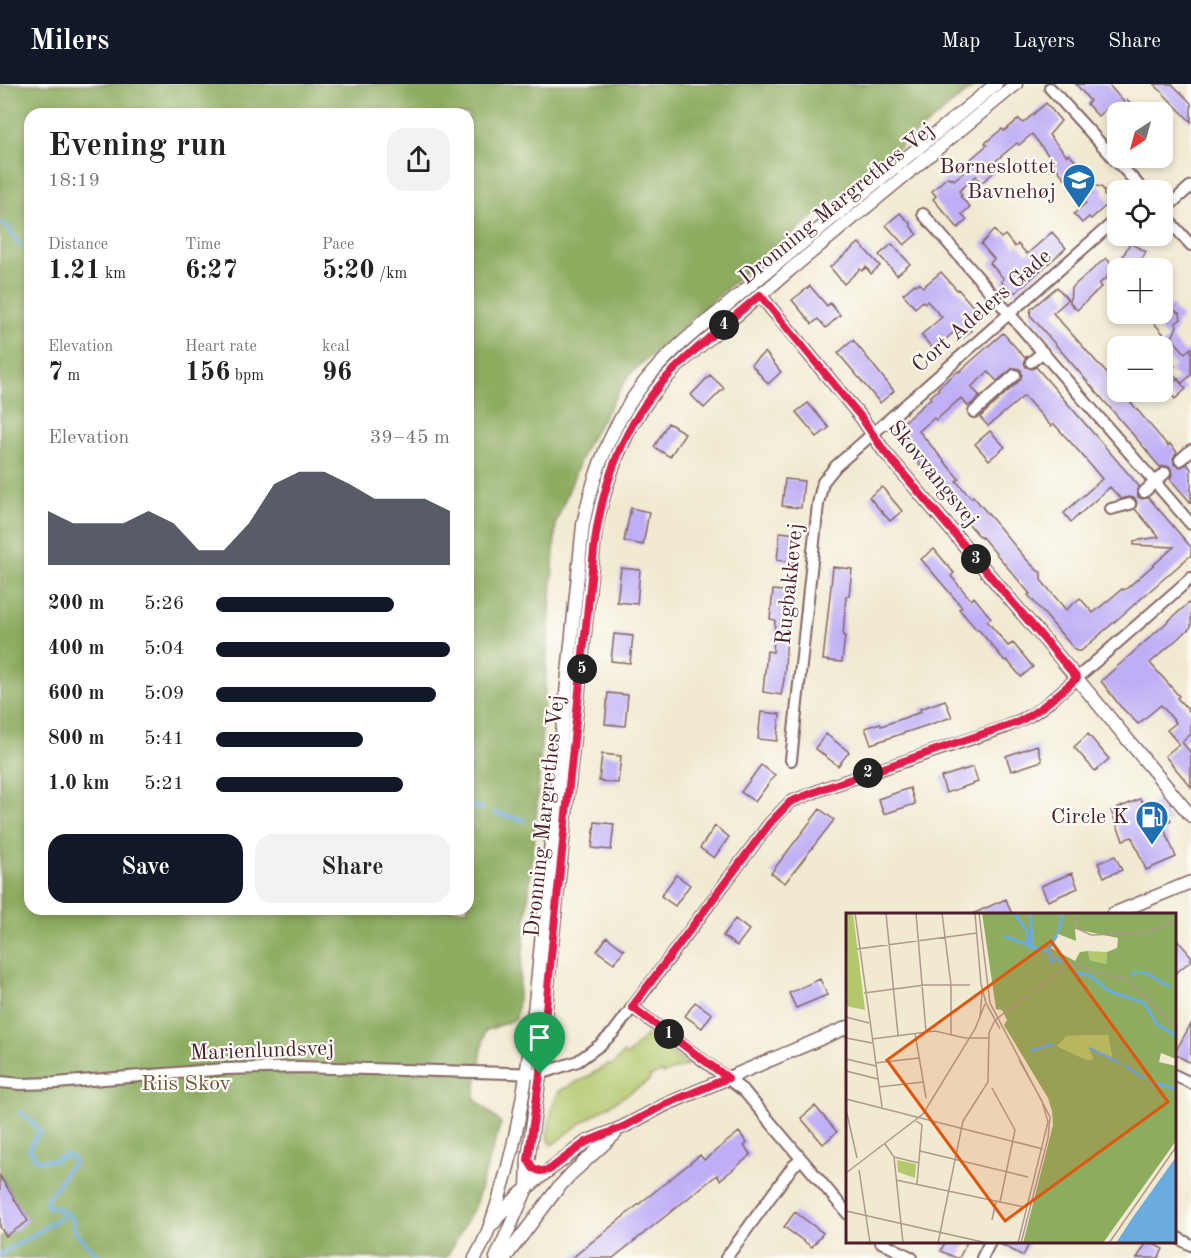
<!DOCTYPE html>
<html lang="en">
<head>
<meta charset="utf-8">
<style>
  body { margin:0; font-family:"Old Standard TT",serif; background:#f2f2f2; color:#222; height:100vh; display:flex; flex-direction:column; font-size:22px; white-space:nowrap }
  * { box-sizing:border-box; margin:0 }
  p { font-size:20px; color:#767676 }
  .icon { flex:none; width:33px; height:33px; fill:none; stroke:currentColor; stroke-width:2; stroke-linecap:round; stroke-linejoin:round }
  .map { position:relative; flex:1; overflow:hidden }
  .details { position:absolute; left:24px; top:24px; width:450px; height:807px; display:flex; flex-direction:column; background:#fff; border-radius:18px; box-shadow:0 3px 9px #0003 }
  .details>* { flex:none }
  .needle { width:39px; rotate:216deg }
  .buttons { position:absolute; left:1107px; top:18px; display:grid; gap:12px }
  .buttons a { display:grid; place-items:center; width:66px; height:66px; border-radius:12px; background:#fff; box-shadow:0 3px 9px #0003; font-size:30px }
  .pin { position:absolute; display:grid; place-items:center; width:51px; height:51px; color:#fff; margin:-62px -26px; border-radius:50% 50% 50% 0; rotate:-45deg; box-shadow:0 0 6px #0007 }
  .pin .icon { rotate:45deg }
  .km { position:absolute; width:30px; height:30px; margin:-15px; border-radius:50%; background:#222; color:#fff; font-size:16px; line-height:30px; text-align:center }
  .round { display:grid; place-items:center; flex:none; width:63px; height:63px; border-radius:18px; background:#f2f2f2 }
  .head { display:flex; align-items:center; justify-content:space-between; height:102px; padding:0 24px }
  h1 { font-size:33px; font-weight:800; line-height:45px }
  .figures { display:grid; grid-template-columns:repeat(3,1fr); gap:9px; height:102px; padding:6px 24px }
  .figures div { display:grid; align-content:center }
  .figures b { font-size:26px; font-weight:800 }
  .figures small { font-size:16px; font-weight:400 }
  .figures p { font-size:16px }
  .chart { height:168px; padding:12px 24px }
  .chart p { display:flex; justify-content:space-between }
  .chart svg { width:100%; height:108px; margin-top:6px; fill:#111827; opacity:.7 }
  .action { display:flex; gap:12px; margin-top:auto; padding:12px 24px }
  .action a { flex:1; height:69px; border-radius:18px; background:#111827; color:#fff; font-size:24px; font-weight:800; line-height:69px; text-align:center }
  .action a+a { background:#f2f2f2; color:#222 }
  ul { padding:0 24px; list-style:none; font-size:20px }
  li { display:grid; grid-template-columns:96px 72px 1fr; align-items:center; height:45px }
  li i { height:15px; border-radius:8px; background:#111827 }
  header { display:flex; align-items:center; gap:36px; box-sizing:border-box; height:84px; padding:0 30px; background:#111827; color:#fff }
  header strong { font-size:28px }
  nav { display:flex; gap:33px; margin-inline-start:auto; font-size:21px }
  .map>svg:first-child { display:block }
  .green { fill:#b3c86d; stroke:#7e744c; stroke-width:1.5 }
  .forest { fill:#8eac60; stroke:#6c6646; stroke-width:1.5; fill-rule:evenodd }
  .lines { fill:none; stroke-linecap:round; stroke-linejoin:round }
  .stream { stroke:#6aacde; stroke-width:4 }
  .building { fill:#bfaef5; fill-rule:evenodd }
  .minor-casing { stroke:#846665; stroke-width:14 }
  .tertiary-casing { stroke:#846665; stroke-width:15 }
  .minor { stroke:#fff; stroke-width:10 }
  .tertiary { stroke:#fff; stroke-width:12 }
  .route-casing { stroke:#fff; stroke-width:12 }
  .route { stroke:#e11d48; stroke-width:8 }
  .labels { text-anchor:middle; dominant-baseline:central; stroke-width:4.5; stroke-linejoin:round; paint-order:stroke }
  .poi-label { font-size:22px; fill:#4a1f2b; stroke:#fdfcf7; text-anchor:end }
  .street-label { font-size:22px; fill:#4a1f2b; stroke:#fdfcf7 }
  .park-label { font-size:22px; fill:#6a523f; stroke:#fdfcf7 }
  .inset-river { fill:none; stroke:#6aacde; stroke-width:3 }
  .inset-road { fill:none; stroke:#ae988e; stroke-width:1.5 }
  .view { fill:#e0560e; fill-opacity:0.15; stroke:#e0560e; stroke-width:3 }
  .inset-edge { fill:none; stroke:#4a1f2b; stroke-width:3 }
</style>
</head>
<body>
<header>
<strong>Milers</strong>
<nav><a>Map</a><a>Layers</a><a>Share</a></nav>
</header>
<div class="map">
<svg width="1191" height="1174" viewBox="0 0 1191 1174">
  <rect width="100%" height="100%" fill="#fdfcf7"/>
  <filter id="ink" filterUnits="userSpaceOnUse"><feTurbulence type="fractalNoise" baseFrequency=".0167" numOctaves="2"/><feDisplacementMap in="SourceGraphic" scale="12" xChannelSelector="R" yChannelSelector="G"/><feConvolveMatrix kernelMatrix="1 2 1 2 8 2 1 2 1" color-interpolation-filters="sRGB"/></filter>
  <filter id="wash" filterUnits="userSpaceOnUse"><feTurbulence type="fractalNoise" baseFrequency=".008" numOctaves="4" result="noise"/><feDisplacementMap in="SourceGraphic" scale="24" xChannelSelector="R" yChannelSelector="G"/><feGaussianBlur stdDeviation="1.35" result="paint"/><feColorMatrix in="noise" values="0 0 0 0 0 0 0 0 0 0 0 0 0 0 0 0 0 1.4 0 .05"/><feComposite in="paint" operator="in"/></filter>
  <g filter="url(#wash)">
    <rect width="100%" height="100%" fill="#f1e9d0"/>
    <path class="green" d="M646,951L688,981L663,990L661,988L649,993L650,996L580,1040L552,1061L547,1054L552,1024L559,1007L587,993L608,980L611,982L624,969L627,972Z"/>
    <path class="forest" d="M0,0H977L744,189L629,291L586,362L556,439L536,737L516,935L485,947L474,1014L501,1039L474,1124L446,1174H0V1153L28,1137L0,1090ZM30,30H468V825H30Z"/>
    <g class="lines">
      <path class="stream" d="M0,139L9,144L20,162
        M468,721L483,725
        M495,729L524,736
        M21,1028C28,1036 36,1040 40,1048L33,1057L29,1065L37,1076C43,1077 48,1077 54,1076C64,1073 65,1067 74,1076L73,1081L68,1084L58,1101L46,1115L48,1122L62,1126L73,1136L74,1146L100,1174
        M0,1170L31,1153L66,1129"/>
    </g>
    <g id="blocks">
      <path class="building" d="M1076,0H1108L1124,18L1127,16L1139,28H1113L1108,23L1098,32L1087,20L1090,17Z
        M1154,0H1172L1191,19V38Z
        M1046,19L1061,37L1049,51L1067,72L1069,70L1081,83L1082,88L1096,102L1101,103L1104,106V111L1110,118L1091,135L1089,133L1082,139L1074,130L1086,119L1057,85L1058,84L1032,50L1019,61L1017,59L992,80L997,86L981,99L976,92L959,107L962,111L960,112L970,123L962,130L967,136L958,144L933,115L936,112L932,107L946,94L948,93L950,96L952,94L954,96L969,84L965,80L987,61L985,59L1002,45L1004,47L1019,35L1023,39Z
        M900,129L911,140V143L917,150L904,161L886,141Z
        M994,146L1001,154L1005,151L1015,163L1018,160L1027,170L1052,148L1066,164L1016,208H1010L1001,197L1004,195L990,179L994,175L981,160Z
        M859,159L880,182L871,190L866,183L862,187L860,185L844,200L830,183Z
        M1130,159L1146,168L1137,184L1121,176Z
        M892,160L910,180L897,191L879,171Z
        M1106,174L1116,186L1099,200L1101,203L1077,226L1070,219L1071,204Z
        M941,188L957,206L958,205L982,233L968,244L971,247L963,254L956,246L934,266L921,251L942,233L927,217L925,219L923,217L915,224L903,210L915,200L916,201L919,199L923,203Z
        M810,202L827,222L830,219L840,231L826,244L818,235L812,240L792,216Z
        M1057,203L1068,216L1053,229L1110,293L1109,294L1118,303V308H1122L1168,362L1170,360L1177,368L1173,374L1174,381L1181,383L1187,380L1191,385V419L1170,395L1172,391L1171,384L1167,382L1160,383L1147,368H1148L1030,231L1031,225Z
        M1162,218L1174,223V226L1180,230L1181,235L1176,239L1177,242L1172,254L1185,269L1191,264V291L1182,299L1170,286L1175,282L1162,268V262H1160L1168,255L1146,230H1162Z
        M1003,249L1025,274L1027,272L1024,279L1026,283L1032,285L1036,283L1139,402L1137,406L1138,413L1142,415L1149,414L1191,463V471L1081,567H1076L1028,511L1030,510L982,453L981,454L965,436L967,434L919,380L920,379L895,350L896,345L931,314L930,313L939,305L938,304L958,287L959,288ZM1013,284H1017L1021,286L1022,290L1020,296L980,333L988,342L1024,312L1051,342L1054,340L1082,371L1102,395L1064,429L1071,438L1110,403L1121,415L1129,413L1135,414L1137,419L1135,425L1159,453L1134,457V461L1174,463L1126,505L1123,506L1122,505L1093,529L1080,514L1066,526L1041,496V488L1038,487L1026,475L973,412L971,414L956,397L959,395L919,347L934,334L936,336L961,314L968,322L970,321L980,312L971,303L988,288L997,297Z
        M853,256L894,307L880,319L838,269Z
        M765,268L781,288L768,300L751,280Z
        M710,291L724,304L704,324L691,311Z
        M1177,295L1186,305L1175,315L1166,305Z
        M808,319L829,344L817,353L796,328Z
        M668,339L685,349L670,373L654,363Z
        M990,347L1005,363L989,376L975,360Z
        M785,395L804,397L801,424L782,422Z
        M882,403L902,427L890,437L869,413Z
        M631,424L649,428L643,461L624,457Z
        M780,448L798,450L795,478L777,476Z
        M934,465L954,489L951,492L971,516L974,513L991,534L987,537L1008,562L1013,559L1033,583L1021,593L1007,576L1005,577L978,545L977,546L959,525L962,523L921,475Z
        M833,483L852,485L849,512H846L843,552H845L842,578L823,576Z
        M621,484L640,486L637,520L617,518Z
        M773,506L792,508L789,537H788L784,596L781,611L763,608L767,567L773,568L775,536L770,535Z
        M1191,517V543L1150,579L1179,612L1177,614L1191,629V650L1182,658L1191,669V703L1165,672L1179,660L1167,646L1176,639L1161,621L1138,640L1120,622L1101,597Z
        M614,550L633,552L630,579L611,577Z
        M608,609L628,611L625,642L605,640Z
        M945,616L952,633L871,660L865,644L880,639L881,642L921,628L920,625Z
        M761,628L780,630L777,657L758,655Z
        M826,650L849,668L838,682L815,664Z
        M1088,650L1109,675L1095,687L1074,663Z
        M1037,661L1042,677L1011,687L1006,672Z
        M602,670L621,672L618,699L599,697Z
        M761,681L775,691L755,718L741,708Z
        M973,683L978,698L946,709L941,693Z
        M910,704L915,720L884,730L878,715Z
        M1140,715L1147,724L1156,717L1171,736L1163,742L1176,773L1146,786L1132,753L1123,756L1111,727Z
        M820,725L834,736L785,799L771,789Z
        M595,738L614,740L611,766L592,764Z
        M715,742L729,753L714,774L700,764Z
        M1115,772L1122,786L1104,793L1098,779Z
        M1072,789L1078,804L1048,817L1041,802Z
        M676,791L690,801L675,822L661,812Z
        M1006,815L1012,831H970Z
        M735,835L749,846L737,862L723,852Z
        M1174,852L1191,872V877L1174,890Z
        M607,853L624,866L614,879L597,867Z
        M820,895L827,911L796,924L789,909Z
        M695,918L712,930L702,944L685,932Z
        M1191,940V979L1174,970Z
        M815,1022L837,1048L823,1060L801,1034Z
        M739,1048L747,1059L744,1062L751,1071L720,1096L717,1091L613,1174H572L700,1071L704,1076Z
        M0,1092L28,1137L6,1152L0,1143Z
        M795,1128L823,1149L812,1163L784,1143Z
        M945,1158H967L959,1174H956L941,1167Z
        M997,1158H1030L1023,1172Z
        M1147,1158H1149L1163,1165L1158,1174H1137Z"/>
    </g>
  </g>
  <g filter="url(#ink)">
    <use href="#blocks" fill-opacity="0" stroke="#846665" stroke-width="1.5"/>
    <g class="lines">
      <g class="minor-casing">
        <path id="minor" d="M1050,4L1143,106
          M1162,128L1191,102
          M1162,129L1191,161
          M923,130L1191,440
          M1031,278L1043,268
          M974,328L1015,291
          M1180,376L1191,366
          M1144,408L1165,389
          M1111,425L1130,420
          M791,676L818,420L823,398L836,382L1118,134
          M632,923L744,1007L848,1130
          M1174,991L1191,999
          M0,998L21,1000L56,999L225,985L298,983L540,990L578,977L600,961L614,948L770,739L790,718L825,704L1006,643L1031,631L1043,623L1077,594L1191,494
          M1174,1152L1191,1161
          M881,1158L912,1174
          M726,1174L793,1082L801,1076
          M982,1174L990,1158"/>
      </g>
      <g class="tertiary-casing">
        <path id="tertiary" d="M760,211L861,333L884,367L1060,574L1191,732
          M1113,830L1191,798
          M494,1139L499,1132L520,1110L549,1086L586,1058L623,1043L667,1020L848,943
          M475,1174C487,1154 493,1133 500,1111C527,1023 534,930 543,838C556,706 569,574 583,441C593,390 611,342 643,300C663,274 689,252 715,231C736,214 756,196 778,179C850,119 923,60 996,0
          M496,1174L527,1104L528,1076L540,990L549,889L596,443C605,401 618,361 642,325C664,292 694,266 725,241C747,222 769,204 791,185C866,124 941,62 1016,0
          M505,1174L558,1104L571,1090L615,1050"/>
      </g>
      <use href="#minor" class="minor"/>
      <use href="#tertiary" class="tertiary"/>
    </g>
  </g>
  <g class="lines" filter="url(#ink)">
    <g class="route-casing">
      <path id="route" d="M760,211L861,333L884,367L1077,594C1058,610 1040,627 1018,638L825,704L790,718L770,739L632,923L728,994L666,1020L623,1043L586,1058L549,1086L540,1087L533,1084L528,1076L540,990L552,862L594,466C601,402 624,338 669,291C697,262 729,237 760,211Z"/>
    </g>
    <use href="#route" class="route"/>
  </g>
  <defs>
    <g id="school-pin" transform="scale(1.725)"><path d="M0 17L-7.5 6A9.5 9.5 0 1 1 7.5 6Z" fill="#1f6fb2" stroke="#fdfcf7"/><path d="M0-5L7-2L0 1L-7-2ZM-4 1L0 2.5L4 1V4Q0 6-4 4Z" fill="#fff"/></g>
    <g id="fuel-pin" transform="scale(1.725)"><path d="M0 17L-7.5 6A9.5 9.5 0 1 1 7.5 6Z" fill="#1f6fb2" stroke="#fdfcf7"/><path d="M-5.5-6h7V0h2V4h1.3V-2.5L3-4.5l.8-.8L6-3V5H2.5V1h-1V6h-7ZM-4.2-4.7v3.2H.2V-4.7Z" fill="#fff"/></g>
  </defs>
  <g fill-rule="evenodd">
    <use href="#school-pin" x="1079" y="96"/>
    <use href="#fuel-pin" x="1152" y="733"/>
  </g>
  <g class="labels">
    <g class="poi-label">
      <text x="1056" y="83">Børneslottet<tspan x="1056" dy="25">Bavnehøj</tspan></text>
      <text x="1129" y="733">Circle K</text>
    </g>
    <g class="street-label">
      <text transform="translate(837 120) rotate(-39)">Dronning Margrethes Vej</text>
      <text transform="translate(982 227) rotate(-41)">Cort Adelers Gade</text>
      <text transform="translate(933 390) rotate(51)">Skovvangsvej</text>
      <text transform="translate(790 500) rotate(-84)">Rugbakkevej</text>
      <text transform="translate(545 732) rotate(-84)">Dronning Margrethes Vej</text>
      <text transform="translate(262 967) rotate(-2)">Marienlundsvej</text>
    </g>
    <g class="park-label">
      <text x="186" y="1000">Riis Skov</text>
    </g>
  </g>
  <g transform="translate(846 829)">
    <rect width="330" height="330" fill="#f1e9d0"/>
    <path d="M0,0H7L19,97L0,93ZM242,38L261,39L260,51L244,47ZM262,122L266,144L243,135L247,146L241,147L211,133L221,123ZM51,247L70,251L69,265L52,259Z" fill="#b3c86d"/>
    <path d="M136,0H330V146L315,140L313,149L330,153V228L257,330H177L207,212L206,198L202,185L158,112L161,107L156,97L150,96ZM229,16L272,25L271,35L261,39L260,51L244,47L242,38L234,39L229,48L205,35L212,21L230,28ZM262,122L266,144L243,135L247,146L241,147L211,133L221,123Z" fill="#8eac60" fill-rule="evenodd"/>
    <path d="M330,244V330H270L287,304Z" fill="#6aacde"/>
    <path class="inset-river" d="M168,0L181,18L182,33M185,0L186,37M212,20L217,0M158,23L204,40L205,49L210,45L217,50M201,39L211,22M228,59L245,63L263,78L298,90L311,111L330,123M285,63L289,59L300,60L324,74M243,135L274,150M184,138L207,131M278,152L299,166M304,169L330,176"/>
    <path class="inset-road" d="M9,0L36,194M40,0L52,122M70,0L80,119M96,0L105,72V121M129,0L135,71M133,0L144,90L204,204L202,225L175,330M228,0L230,15L245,22L301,20L330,6M11,36L131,20M135,71L140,90L154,116M18,80L79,72H124M134,103L136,80M0,104L23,110M69,120L80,185M0,125L26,130M26,126L89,118L119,125H143M0,146L30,153M29,150L73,145M0,158L32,166M33,174L77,169M146,175L169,217L154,289M0,186L197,236M0,196L11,245M70,208L76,212L71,271M39,231L48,244L57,330M74,238L182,264M48,244L73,250M13,257L24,330M0,260L77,201L129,116L139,91M50,267L178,294M0,298L141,330M146,307L150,288M92,330L117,208L142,169L143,120L149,107L220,54L230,51L255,62L280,65L330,114M172,330L202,209L196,188L173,147M263,330L330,234"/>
    <path class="view" d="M205,28L322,189L159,308L41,147Z"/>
    <rect width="330" height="330" class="inset-edge"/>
  </g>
</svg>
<div class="buttons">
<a><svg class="needle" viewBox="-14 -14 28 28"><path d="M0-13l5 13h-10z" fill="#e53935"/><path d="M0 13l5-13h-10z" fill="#767676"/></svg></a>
<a><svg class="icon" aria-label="locate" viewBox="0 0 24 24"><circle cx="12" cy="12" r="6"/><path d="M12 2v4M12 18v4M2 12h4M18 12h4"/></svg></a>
<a>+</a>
<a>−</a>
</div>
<div class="pin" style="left:540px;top:990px;background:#1e9e55"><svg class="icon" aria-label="arrive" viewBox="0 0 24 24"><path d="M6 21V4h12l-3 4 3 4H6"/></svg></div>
<b class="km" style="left:669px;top:950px">1</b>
<b class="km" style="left:868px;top:689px">2</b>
<b class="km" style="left:976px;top:475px">3</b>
<b class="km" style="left:724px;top:241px">4</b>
<b class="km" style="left:582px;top:585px">5</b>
<section class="details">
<div class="head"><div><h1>Evening run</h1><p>18:19</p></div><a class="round"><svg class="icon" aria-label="share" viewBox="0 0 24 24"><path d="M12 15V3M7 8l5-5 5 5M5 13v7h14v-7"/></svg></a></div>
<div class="figures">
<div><p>Distance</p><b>1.21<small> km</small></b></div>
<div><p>Time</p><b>6:27</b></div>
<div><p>Pace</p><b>5:20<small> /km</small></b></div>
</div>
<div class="figures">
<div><p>Elevation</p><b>7<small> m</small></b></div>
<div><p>Heart rate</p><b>156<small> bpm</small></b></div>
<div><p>kcal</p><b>96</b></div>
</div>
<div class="chart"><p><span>Elevation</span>39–45 m</p>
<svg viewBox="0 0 160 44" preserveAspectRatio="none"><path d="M0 44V22L10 27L20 27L30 27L40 22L50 27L60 38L70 38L80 27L90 11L100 6L110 6L120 11L130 17L140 17L150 17L160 22V44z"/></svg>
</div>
<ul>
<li><b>200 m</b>5:26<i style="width:76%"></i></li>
<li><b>400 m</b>5:04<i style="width:100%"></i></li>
<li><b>600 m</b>5:09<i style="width:94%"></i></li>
<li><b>800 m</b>5:41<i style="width:63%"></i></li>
<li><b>1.0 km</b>5:21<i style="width:80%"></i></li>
</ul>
<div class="action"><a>Save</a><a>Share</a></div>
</section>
</div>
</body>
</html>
